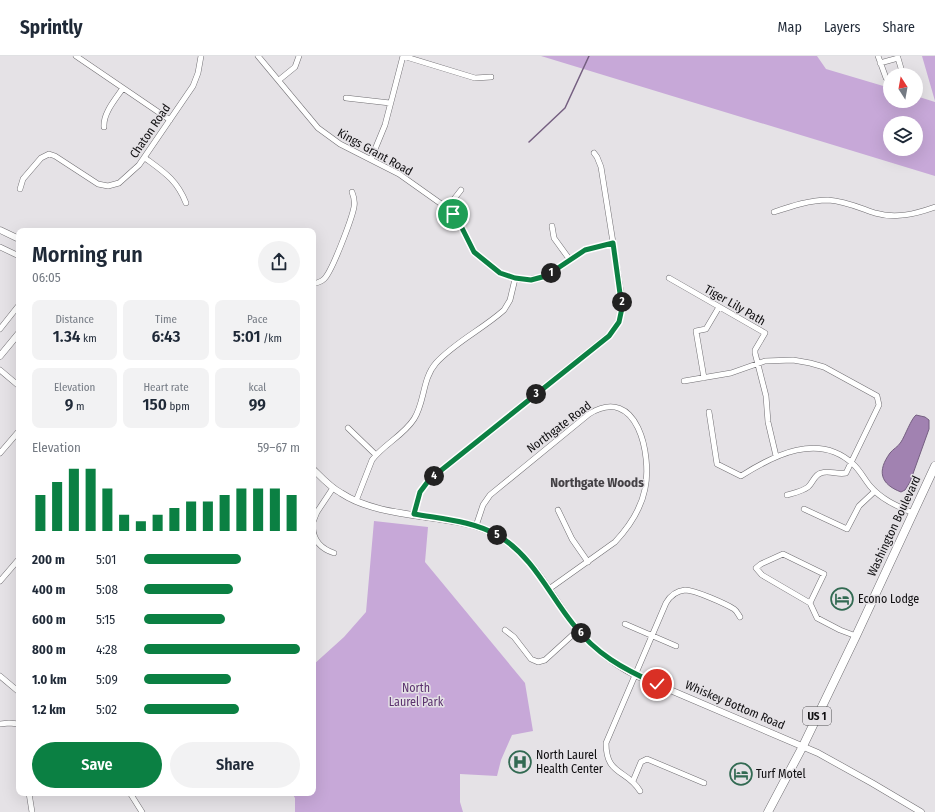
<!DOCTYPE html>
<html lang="en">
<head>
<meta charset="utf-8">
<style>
  body { margin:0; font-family:"Fira Sans Condensed",sans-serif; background:#f2f2f3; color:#1f2937; height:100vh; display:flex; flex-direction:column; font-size:15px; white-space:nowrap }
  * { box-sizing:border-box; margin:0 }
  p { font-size:13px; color:#747a83 }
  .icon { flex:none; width:22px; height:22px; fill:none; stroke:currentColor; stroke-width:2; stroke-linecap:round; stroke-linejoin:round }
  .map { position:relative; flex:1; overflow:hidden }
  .sheet { position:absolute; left:16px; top:172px; width:300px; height:568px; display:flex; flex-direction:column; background:#fff; border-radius:8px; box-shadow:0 4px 16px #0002 }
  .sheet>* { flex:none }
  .needle { width:26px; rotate:349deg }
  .buttons { position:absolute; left:883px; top:12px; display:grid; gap:8px }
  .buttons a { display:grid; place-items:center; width:40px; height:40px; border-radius:50%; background:#fff; box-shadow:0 4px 16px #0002; font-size:20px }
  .pin { position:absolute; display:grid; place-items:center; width:34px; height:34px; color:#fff; margin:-17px; border:2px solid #fff; border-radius:50%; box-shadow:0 1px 4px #0007 }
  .km { position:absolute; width:20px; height:20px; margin:-10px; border-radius:50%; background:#222; color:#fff; font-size:11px; line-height:20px; text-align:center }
  .round { display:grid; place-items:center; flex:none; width:42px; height:42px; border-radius:21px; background:#f2f2f3 }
  .headline { display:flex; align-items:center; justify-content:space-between; height:68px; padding:0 16px }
  h1 { font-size:22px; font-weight:600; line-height:30px }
  .figures { display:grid; grid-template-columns:repeat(3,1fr); gap:6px; height:68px; padding:4px 16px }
  .figures div { display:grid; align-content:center; border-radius:8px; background:#f2f2f3; text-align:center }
  .figures b { font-size:17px; font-weight:600 }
  .figures small { font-size:11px; font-weight:400 }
  .figures p { font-size:11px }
  .chart { height:112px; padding:8px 16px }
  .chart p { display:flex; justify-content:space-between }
  .chart svg { width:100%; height:72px; margin-top:4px; stroke:#0b8043; stroke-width:6 }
  .primary-button { display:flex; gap:8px; margin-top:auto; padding:8px 16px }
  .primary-button a { flex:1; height:46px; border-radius:24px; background:#0b8043; color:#fff; font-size:16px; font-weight:600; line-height:46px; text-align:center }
  .primary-button a+a { background:#f2f2f3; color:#1f2937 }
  ul { padding:0 16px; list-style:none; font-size:13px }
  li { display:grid; grid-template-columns:64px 48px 1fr; align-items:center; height:30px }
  li i { height:10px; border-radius:5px; background:#0b8043 }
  header { display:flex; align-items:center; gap:24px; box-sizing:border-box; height:56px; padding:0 20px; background:#fff; border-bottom:1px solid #e0e1e3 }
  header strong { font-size:19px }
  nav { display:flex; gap:22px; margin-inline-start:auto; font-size:14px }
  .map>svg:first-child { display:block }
  .green { fill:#c7a8d8; fill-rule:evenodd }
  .water { fill:#a182b1; stroke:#755f81 }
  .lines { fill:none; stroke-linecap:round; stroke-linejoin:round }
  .stream { stroke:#755f81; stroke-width:1.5 }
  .minor-casing { stroke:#706e72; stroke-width:6 }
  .tertiary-casing { stroke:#706e72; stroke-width:7 }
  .primary-casing { stroke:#706e72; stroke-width:9 }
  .minor { stroke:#fff; stroke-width:5 }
  .tertiary { stroke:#fff; stroke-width:6 }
  .primary { stroke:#fff; stroke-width:8 }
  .route-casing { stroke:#fff; stroke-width:8 }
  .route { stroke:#0b8043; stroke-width:5 }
  .labels { text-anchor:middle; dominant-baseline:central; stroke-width:3; stroke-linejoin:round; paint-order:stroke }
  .shield { fill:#e5e2e6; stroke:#4f4e50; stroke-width:1 }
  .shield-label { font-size:11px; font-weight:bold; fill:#0f0e10 }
  .street-label { font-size:12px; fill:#0f0e10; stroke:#e5e2e6 }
  .poi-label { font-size:12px; fill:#0f0e10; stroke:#e5e2e6; text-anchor:start }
  .park-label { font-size:12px; fill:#5c336f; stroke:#e5e2e6 }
  .neighbourhood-label { font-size:13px; font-weight:bold; fill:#444145; stroke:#e5e2e6 }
</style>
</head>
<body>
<header>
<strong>Sprintly</strong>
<nav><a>Map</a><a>Layers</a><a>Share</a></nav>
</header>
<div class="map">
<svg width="935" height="756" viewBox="0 0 935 756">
  <rect width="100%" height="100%" fill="#e5e2e6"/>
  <path class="green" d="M541,0H817L826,13L890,32V45H916V40L935,46V120ZM890,67H916V93H890Z
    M922,0H935V45Z
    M374,465L428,471L425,506L525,627L533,675L512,679L501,704L497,720L460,718V746L463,756H295V742L292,737H313V609L344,581L366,556Z"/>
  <path class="water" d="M916,359L925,361L929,364V373L910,426L905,434L901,436C880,428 877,415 890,397C893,393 898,391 901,386C905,380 911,363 916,359Z"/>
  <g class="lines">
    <path class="stream" d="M529,86L565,52L589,0"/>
    <g class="minor-casing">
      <path id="minor" d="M76,0L170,64
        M258,0L318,72L340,88L399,118L447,152L457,163L474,196L500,217L508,220L523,224L539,222L553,216L585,194L613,187
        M878,0L886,22L890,24
        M880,7L898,2L903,19
        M279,24L295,11L299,0
        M346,42L390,47
        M104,71C103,57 115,44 123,32
        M145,102C164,116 177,124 186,147
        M371,103L385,69L403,0L475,22L491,21
        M20,133L23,123L41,102L49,98L55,100L98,128L108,130L119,127L139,109L193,30L198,17L201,0
        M447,152L461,134
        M774,156C792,150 810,144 828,144C845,145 860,152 875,157C896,163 915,158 935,151
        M552,170L554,182L570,204
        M0,191L19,200
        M669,222L765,277L755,294V297L766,340L768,366L776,400
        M313,228C317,227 321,226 324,223C332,216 352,162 354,151C355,146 354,141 352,136
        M0,273L19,249
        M0,314L19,330
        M704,322L696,275L706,273L719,251
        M684,325L731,317L765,305L793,304L810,307L824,311L877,340L879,349L846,417C838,419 829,414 821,417C814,419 813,427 808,431C803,435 794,437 787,439
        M709,356L717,408L741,420C774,399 819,376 853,408C860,414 864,423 870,430C882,444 897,450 913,457
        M348,372L376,399
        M0,397L19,375
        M356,445L372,404C384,388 403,380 414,363C425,346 422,323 436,307C455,286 483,273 504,254L510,244L515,223
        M804,453L847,473L859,450L875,435
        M558,454L572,483L588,506
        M414,459L420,436L429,424L609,279C619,268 623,258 622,243L601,111L597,101L594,97
        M313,466L317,456L333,432
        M476,470L483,449L490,439L589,358C638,328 652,400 645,433C641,453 629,471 615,486L549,533
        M313,473C314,486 322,493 334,497
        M0,525L19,503
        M810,547L824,518L783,498L761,508L756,512L762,519L810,547L817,562L840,574L856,580
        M625,568L676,590
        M505,574L514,581L531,603L538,606L545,604L578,574
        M0,620L19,636
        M0,668L9,667L19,668
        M633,725L641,706L647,703L704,727
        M640,735C627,713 606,720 606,687L666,547C670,540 676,535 685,534C695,534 726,548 734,553C737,555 738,558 740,561
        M29,737L32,756
        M130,737L142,756"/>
    </g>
    <g class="tertiary-casing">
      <path id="tertiary" d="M0,174L19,183
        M0,300L19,277
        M313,413C322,422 330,431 341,437C368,455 408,458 440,463C460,466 480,469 498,480C532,499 550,537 572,567C589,589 611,606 635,619L818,697L872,727L921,756"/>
    </g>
    <g class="primary-casing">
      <path id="primary" d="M768,756L803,690L856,580L935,410"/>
    </g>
    <use href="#minor" class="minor"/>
    <use href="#tertiary" class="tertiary"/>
    <use href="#primary" class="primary"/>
  </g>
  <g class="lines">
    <g class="route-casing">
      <path id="route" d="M453,158L460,168L474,196L500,217L515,222L531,224L546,220L585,194L613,187L622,252L619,266L609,280L429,424L420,436L414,458C442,463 474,465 499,480C533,501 549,538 573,568C596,598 623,613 657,628"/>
    </g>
    <use href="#route" class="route"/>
  </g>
  <defs>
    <g id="hotel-ring" transform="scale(1.15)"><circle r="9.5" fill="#e5e2e6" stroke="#326a52" stroke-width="1.5"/><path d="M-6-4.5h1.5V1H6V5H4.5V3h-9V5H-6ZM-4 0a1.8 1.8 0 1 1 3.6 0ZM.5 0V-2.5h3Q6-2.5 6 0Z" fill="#326a52"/></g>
    <g id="hospital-ring" transform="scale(1.15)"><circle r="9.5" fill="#e5e2e6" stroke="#326a52" stroke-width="1.5"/><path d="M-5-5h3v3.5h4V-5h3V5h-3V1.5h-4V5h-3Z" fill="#326a52"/></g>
  </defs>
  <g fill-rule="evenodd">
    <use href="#hotel-ring" x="842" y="543"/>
    <use href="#hospital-ring" x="520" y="706"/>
    <use href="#hotel-ring" x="741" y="718"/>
  </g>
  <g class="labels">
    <rect class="shield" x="803" y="651" width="28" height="18" rx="3"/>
    <g class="shield-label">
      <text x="817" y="660">US 1</text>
    </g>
    <g class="street-label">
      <text transform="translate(150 75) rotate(-56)">Chaton Road</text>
      <text transform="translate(375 96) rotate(29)">Kings Grant Road</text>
      <text transform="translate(735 249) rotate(30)">Tiger Lily Path</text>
      <text transform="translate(559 371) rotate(-37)">Northgate Road</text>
      <text transform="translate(894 470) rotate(-65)">Washington Boulevard</text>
      <text transform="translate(735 649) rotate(23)">Whiskey Bottom Road</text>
    </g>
    <g class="poi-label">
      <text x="858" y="543">Econo Lodge</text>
      <text x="536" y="699">North Laurel<tspan x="536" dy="14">Health Center</tspan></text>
      <text x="756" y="718">Turf Motel</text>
    </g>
    <g class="park-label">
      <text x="416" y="632">North<tspan x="416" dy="14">Laurel Park</tspan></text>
    </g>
    <g class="neighbourhood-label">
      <text x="597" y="426">Northgate Woods</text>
    </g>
  </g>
</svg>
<div class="buttons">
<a><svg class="needle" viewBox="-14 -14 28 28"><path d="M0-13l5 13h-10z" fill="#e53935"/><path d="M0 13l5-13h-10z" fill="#747a83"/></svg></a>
<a><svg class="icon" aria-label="layers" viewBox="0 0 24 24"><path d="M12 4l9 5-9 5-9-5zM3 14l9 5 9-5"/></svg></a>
</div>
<div class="pin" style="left:453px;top:158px;background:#1e9e55"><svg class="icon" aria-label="arrive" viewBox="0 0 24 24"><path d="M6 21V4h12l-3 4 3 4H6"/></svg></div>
<div class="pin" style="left:657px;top:628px;background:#d93025"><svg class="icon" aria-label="check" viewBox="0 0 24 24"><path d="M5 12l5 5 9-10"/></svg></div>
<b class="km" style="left:551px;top:217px">1</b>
<b class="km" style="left:622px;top:246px">2</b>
<b class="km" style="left:536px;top:338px">3</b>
<b class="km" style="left:434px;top:420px">4</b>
<b class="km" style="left:497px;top:479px">5</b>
<b class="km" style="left:581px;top:577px">6</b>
<section class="sheet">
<div class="headline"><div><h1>Morning run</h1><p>06:05</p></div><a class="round"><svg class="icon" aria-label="share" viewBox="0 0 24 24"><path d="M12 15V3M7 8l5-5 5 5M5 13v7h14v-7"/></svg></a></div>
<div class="figures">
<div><p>Distance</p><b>1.34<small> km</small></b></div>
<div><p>Time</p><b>6:43</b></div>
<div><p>Pace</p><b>5:01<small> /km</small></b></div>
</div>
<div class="figures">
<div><p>Elevation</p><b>9<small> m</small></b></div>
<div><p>Heart rate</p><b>150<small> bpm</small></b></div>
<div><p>kcal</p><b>99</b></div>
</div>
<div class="chart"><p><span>Elevation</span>59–67 m</p>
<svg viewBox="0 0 160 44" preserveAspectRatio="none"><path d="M5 44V22M15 44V14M25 44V6M35 44V6M45 44V18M55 44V34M65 44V38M75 44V34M85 44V30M95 44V26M105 44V26M115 44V22M125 44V18M135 44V18M145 44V18M155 44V22"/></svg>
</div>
<ul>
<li><b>200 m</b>5:01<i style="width:62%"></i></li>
<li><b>400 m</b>5:08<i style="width:57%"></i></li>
<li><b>600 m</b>5:15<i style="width:52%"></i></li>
<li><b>800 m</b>4:28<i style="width:100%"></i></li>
<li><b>1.0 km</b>5:09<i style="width:56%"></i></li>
<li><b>1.2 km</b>5:02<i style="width:61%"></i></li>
</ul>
<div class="primary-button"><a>Save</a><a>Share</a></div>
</section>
</div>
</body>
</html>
